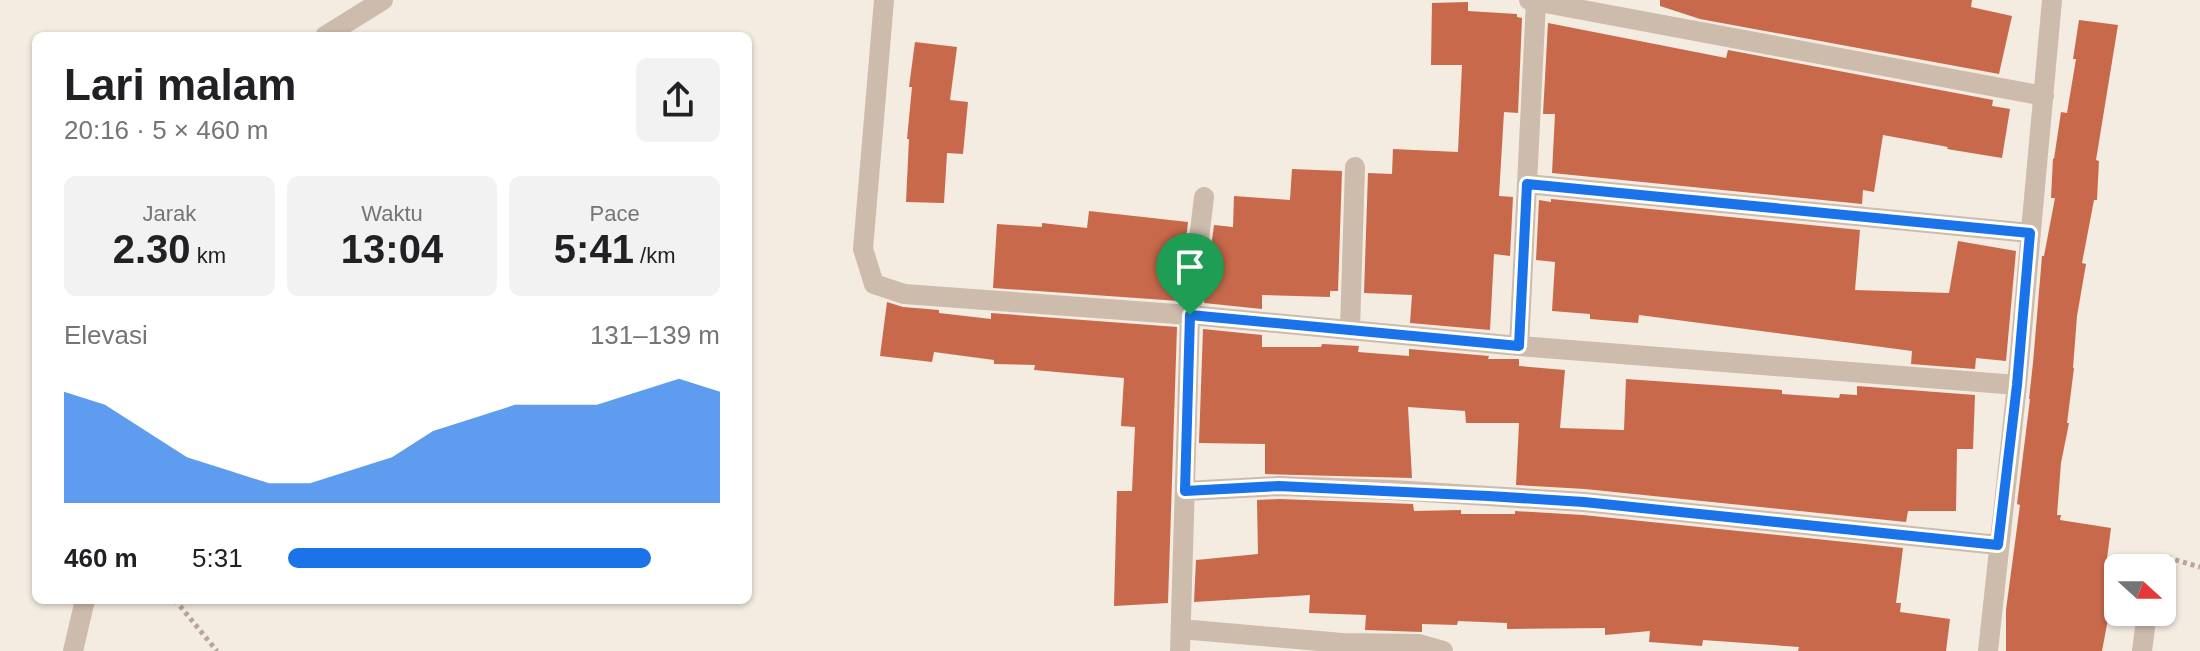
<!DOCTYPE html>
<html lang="id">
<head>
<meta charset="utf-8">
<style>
  body { margin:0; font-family:Arial,sans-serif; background:#f2f2f2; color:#202124; height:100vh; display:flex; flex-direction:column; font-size:30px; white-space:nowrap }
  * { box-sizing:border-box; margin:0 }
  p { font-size:26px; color:#757577 }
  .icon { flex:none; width:44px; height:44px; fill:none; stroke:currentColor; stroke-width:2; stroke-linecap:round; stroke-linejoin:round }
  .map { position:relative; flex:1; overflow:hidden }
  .side { position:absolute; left:32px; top:32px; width:720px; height:572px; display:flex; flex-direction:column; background:#fff; border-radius:12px; box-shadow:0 2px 6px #0004 }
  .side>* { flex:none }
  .needle { width:52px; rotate:111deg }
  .buttons { position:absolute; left:2104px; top:554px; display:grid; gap:16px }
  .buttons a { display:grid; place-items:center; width:72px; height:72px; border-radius:12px; background:#fff; box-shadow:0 2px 6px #0004; font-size:40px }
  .pin { position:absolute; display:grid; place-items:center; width:68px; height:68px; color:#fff; margin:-82px -34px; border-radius:50% 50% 50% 0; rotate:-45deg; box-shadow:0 0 8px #0007 }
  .pin .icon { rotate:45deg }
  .round { display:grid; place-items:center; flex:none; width:84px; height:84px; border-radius:12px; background:#f2f2f2 }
  .head { display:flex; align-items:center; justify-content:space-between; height:136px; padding:0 32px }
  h1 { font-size:44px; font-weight:800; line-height:60px }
  .stats { display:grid; grid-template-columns:repeat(3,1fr); gap:12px; height:136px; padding:8px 32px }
  .stats div { display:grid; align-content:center; border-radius:12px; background:#f2f2f2; text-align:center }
  .stats b { font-size:40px; font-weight:800 }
  .stats small { font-size:22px; font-weight:400 }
  .stats p { font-size:22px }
  .chart { height:224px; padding:16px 32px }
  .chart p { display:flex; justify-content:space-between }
  .chart svg { width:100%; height:144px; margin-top:8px; fill:#1a73e8; opacity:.7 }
  ul { padding:0 32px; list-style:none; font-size:26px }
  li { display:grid; grid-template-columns:128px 96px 1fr; align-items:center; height:60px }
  li i { height:20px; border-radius:10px; background:#1a73e8 }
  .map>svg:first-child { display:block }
  .building { fill:#c8694b }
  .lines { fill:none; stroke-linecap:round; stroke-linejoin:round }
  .path { stroke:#b9a596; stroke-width:5; stroke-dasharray:4 4; stroke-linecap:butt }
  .street { stroke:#cdbbac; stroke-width:20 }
  .route-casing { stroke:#fff; stroke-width:16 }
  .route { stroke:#1a73e8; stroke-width:10 }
</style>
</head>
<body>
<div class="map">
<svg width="2200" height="651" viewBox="0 0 2200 651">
  <rect width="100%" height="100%" fill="#f4ebe1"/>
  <path class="building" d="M1660,0H1972L1971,7L2012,16L1999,74L1700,19L1660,6Z
    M1468,2V11L1517,14V17L1522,18L1518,113L1504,112L1499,196L1513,197L1510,256L1494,254L1490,330L1410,323L1412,295L1364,293L1368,173L1392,174L1393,149L1458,152L1462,65H1431L1432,3Z
    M2079,20L2118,25L2096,160L2099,161L2097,200H2094L2082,263L2086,264L2077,316L2073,368H2074L2067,423H2069L2061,463L2057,515H2061L2060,520L2111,528L2105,574L2116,576L2102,651H2006V610L2020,505L2017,504L2030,399H2029L2033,363L2042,256H2044L2055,198H2051L2053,158L2054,159L2061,112L2067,113L2076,59H2073Z
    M1548,23L1726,58L1728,50L1993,100L1992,106L2010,109L2002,158L1947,149L1948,147L1883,135L1874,192L1863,190L1862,204L1552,173L1555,114H1543Z
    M915,42L957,47L950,100L968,102L963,154L947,153L944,203L906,202L909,139H907L912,87H909Z
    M1292,169L1342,171L1338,291H1330V297L1262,295V309L1204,303L1214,225L1233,227L1234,196L1290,200Z
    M1551,199L1860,230L1855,290L1949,293L1958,241L2016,251L2006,361L1976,358L1975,369L1911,364L1912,351L1639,315L1638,323L1590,319V314L1552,311L1555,262L1536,260L1539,200L1551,202Z
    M1089,211L1188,222L1179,301L993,288L997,224L1042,227V223L1087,228Z
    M887,302L903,307L939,310V313L991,319V313L1177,327L1168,603L1114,606L1117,491H1132L1135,427L1121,426L1124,378L1034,370L1035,365L994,364V360L934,352L932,362L880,356Z
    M1203,329L1262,335V347H1321L1322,344L1359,346L1358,352L1409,356V349L1489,356L1488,359H1519V366L1565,370L1560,428L1624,430L1626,379L1782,390V394L1839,398L1840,394L1857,395V386L1975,395L1973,449H1957L1956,511H1908L1906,522L1585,489L1516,485L1519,423H1466L1465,411L1408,407L1412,478L1265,474V444L1199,443Z
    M1279,499L1413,504L1414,511L1461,510V514H1515V511L1583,515L1903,548L1896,603H1901L1900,612L1950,619L1946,651H1798L1799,647L1703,640L1702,646L1649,642L1650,631L1605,635V628L1507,629V623L1458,621L1457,625L1422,624V632L1365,630L1366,615L1309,613L1310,595L1194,602L1196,560L1258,554L1257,500Z"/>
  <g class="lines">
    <path class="path" d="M2156,568L2158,563L2169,558L2200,567
      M175,600L217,651"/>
    <path class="street" d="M884,0L863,249L874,284L904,294L1190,315L1519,346L2017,385
      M1529,0L2044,96
      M325,36L383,0
      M1527,184L2030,233
      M1350,330L1355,167
      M1519,346L1536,2
      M1185,491L1279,486L1392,490L1584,502L1998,545
      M1181,629L1342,643
      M73,651L85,600
      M1180,651L1190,315L1204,197
      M1341,651L1342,643L1418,644L1443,651
      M1988,651L2017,385L2052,0
      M2142,651L2147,612"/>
  </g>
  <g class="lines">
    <g class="route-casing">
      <path id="route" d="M1527,184L2030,233L2017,385L1998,545L1584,502L1488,496L1279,486L1185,491L1190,315L1519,346Z"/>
    </g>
    <use href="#route" class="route"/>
  </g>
</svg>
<div class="buttons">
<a><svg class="needle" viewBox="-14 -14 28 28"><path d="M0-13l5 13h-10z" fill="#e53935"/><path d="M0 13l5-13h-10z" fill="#757577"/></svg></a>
</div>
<div class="pin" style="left:1190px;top:315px;background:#1e9e55"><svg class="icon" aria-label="arrive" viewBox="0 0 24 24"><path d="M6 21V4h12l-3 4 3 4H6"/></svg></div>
<section class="side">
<div class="head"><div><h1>Lari malam</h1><p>20:16 · 5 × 460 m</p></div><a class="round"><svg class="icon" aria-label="share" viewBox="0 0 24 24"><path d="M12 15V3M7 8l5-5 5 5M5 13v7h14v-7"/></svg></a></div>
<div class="stats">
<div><p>Jarak</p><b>2.30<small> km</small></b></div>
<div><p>Waktu</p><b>13:04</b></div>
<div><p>Pace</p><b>5:41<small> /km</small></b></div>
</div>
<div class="chart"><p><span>Elevasi</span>131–139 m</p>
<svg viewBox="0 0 160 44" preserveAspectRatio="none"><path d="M0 44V10L10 14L20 22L30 30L40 34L50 38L60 38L70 34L80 30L90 22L100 18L110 14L120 14L130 14L140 10L150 6L160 10V44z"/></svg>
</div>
<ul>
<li><b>460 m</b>5:31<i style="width:84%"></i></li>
</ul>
</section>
</div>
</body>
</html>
